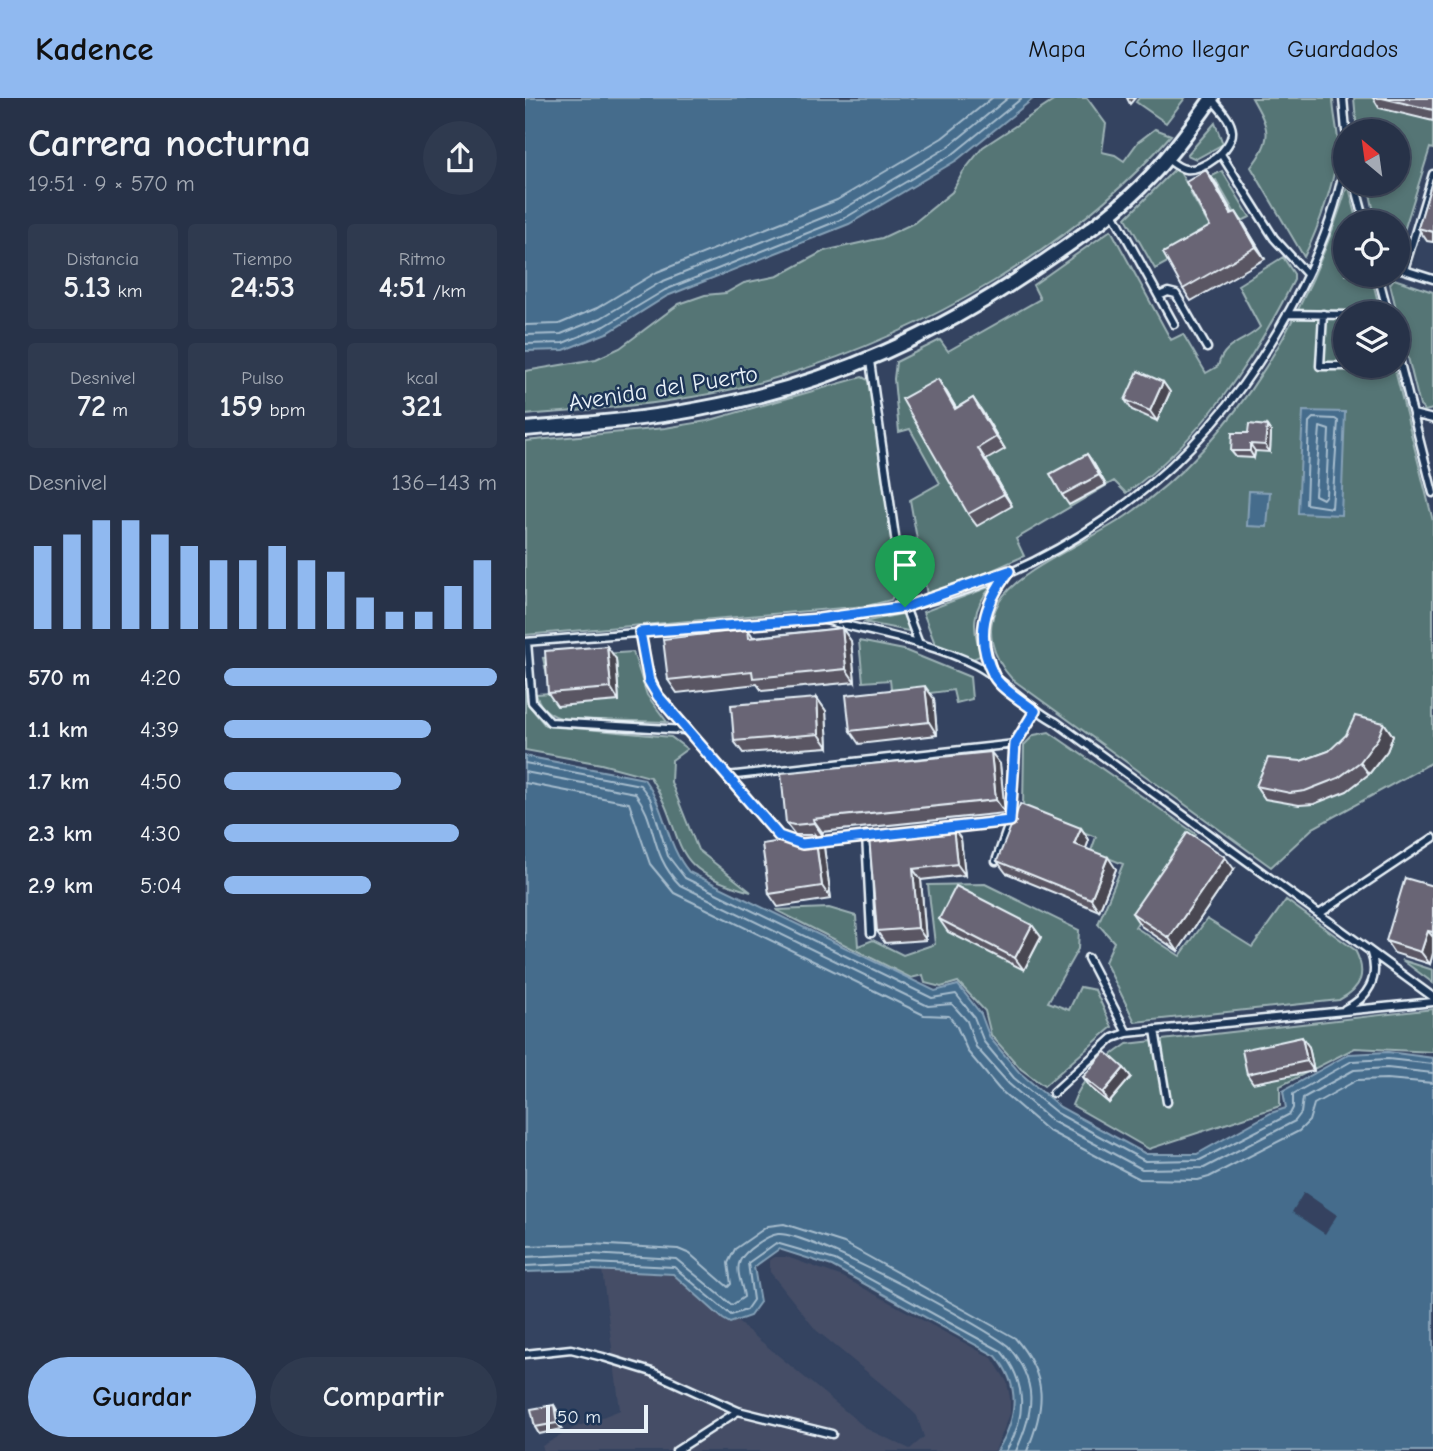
<!DOCTYPE html>
<html lang="es">
<head>
<meta charset="utf-8">
<style>
  body { margin:0; font-family:"Comic Neue",sans-serif; background:#2f3a4f; color:#f1f3f6; height:100vh; display:flex; flex-direction:column; font-size:26px; white-space:nowrap }
  * { box-sizing:border-box; margin:0 }
  p { font-size:23px; color:#a4aab4 }
  .icon { flex:none; width:38px; height:38px; fill:none; stroke:currentColor; stroke-width:2; stroke-linecap:round; stroke-linejoin:round }
  .map { position:relative; flex:1; overflow:hidden }
  .details { display:flex; flex-direction:column; background:#273248; width:525px }
  .details>* { flex:none }
  .needle { width:46px; rotate:331deg }
  .buttons { position:absolute; left:808px; top:21px; display:grid; gap:14px }
  .buttons a { display:grid; place-items:center; width:77px; height:77px; border-radius:50%; background:#273248; box-shadow:0 4px 10px #0003,0 0 0 2px #434d60; font-size:35px }
  .scale { position:absolute; left:21px; bottom:18px; width:102px; box-sizing:border-box; padding-left:7px; border:4px solid #e8f1f8; border-top:0; font-size:19px; line-height:24px; white-space:nowrap; color:#e8f1f8; -webkit-text-stroke:5px #1d3557; paint-order:stroke }
  .pin { position:absolute; display:grid; place-items:center; width:60px; height:60px; color:#fff; margin:-72px -30px; border-radius:50% 50% 50% 0; rotate:-45deg; box-shadow:0 0 7px #0007 }
  .pin .icon { rotate:45deg }
  .round { display:grid; place-items:center; flex:none; width:74px; height:74px; border-radius:37px; background:#2f3a4f }
  .headline { display:flex; align-items:center; justify-content:space-between; height:119px; padding:0 28px }
  h1 { font-size:38px; font-weight:700; line-height:52px }
  .figures { display:grid; grid-template-columns:repeat(3,1fr); gap:10px; height:119px; padding:7px 28px }
  .figures div { display:grid; align-content:center; border-radius:7px; background:#2f3a4f; text-align:center }
  .figures b { font-size:30px; font-weight:700 }
  .figures small { font-size:19px; font-weight:400 }
  .figures p { font-size:19px }
  .chart { height:196px; padding:14px 28px }
  .chart p { display:flex; justify-content:space-between }
  .chart svg { width:100%; height:126px; margin-top:7px; stroke:#90b9f0; stroke-width:6 }
  .button { display:flex; gap:14px; margin-top:auto; padding:14px 28px }
  .button a { flex:1; height:80px; border-radius:42px; background:#90b9f0; color:#111; font-size:28px; font-weight:700; line-height:80px; text-align:center }
  .button a+a { background:#2f3a4f; color:#f1f3f6 }
  ul { padding:0 28px; list-style:none; font-size:23px }
  li { display:grid; grid-template-columns:112px 84px 1fr; align-items:center; height:52px }
  li i { height:18px; border-radius:9px; background:#90b9f0 }
  header { display:flex; align-items:center; gap:42px; box-sizing:border-box; height:98px; padding:0 35px; background:#90b9f0; color:#111 }
  header strong { font-size:33px }
  nav { display:flex; gap:38px; margin-inline-start:auto; font-size:24px }
  main { display:flex; flex:1; min-height:0 }
  .map>svg:first-child { display:block }
  .built { fill:#444d66 }
  .green { fill:#557575; stroke:#9eb3b6; stroke-width:2 }
  .water { fill:#446c8c; stroke:#86a1b7; stroke-width:2 }
  .pier { fill:#344360 }
  .lines { fill:none; stroke-linecap:round; stroke-linejoin:round }
  .shore { stroke:#a6bccd; stroke-width:2 }
  .lane-casing { stroke:#e8f1f8; stroke-width:11 }
  .street-casing { stroke:#e8f1f8; stroke-width:18 }
  .lane { stroke:#1d3557; stroke-width:6 }
  .street { stroke:#1d3557; stroke-width:12 }
  .wall { fill:#5a5764; stroke:#e8f1f8; stroke-width:2 }
  .shaded-wall { fill:#4a4751; stroke:#e8f1f8; stroke-width:2 }
  .building { fill:#696574; stroke:#e8f1f8; stroke-width:2 }
  .route-casing { stroke:#fff; stroke-width:14 }
  .route { stroke:#1a73e8; stroke-width:9 }
  .labels { text-anchor:middle; dominant-baseline:central; stroke-width:5; stroke-linejoin:round; paint-order:stroke }
  .street-label { font-size:24px; fill:#e8f1f8; stroke:#1d3557 }
</style>
</head>
<body>
<header>
<strong>Kadence</strong>
<nav><a>Mapa</a><a>Cómo llegar</a><a>Guardados</a></nav>
</header>
<main>
<section class="details">
<div class="headline"><div><h1>Carrera nocturna</h1><p>19:51 · 9 × 570 m</p></div><a class="round"><svg class="icon" aria-label="share" viewBox="0 0 24 24"><path d="M12 15V3M7 8l5-5 5 5M5 13v7h14v-7"/></svg></a></div>
<div class="figures">
<div><p>Distancia</p><b>5.13<small> km</small></b></div>
<div><p>Tiempo</p><b>24:53</b></div>
<div><p>Ritmo</p><b>4:51<small> /km</small></b></div>
</div>
<div class="figures">
<div><p>Desnivel</p><b>72<small> m</small></b></div>
<div><p>Pulso</p><b>159<small> bpm</small></b></div>
<div><p>kcal</p><b>321</b></div>
</div>
<div class="chart"><p><span>Desnivel</span>136–143 m</p>
<svg viewBox="0 0 160 44" preserveAspectRatio="none"><path d="M5 44V15M15 44V11M25 44V6M35 44V6M45 44V11M55 44V15M65 44V20M75 44V20M85 44V15M95 44V20M105 44V24M115 44V33M125 44V38M135 44V38M145 44V29M155 44V20"/></svg>
</div>
<ul>
<li><b>570 m</b>4:20<i style="width:100%"></i></li>
<li><b>1.1 km</b>4:39<i style="width:76%"></i></li>
<li><b>1.7 km</b>4:50<i style="width:65%"></i></li>
<li><b>2.3 km</b>4:30<i style="width:86%"></i></li>
<li><b>2.9 km</b>5:04<i style="width:54%"></i></li>
</ul>
<div class="button"><a>Guardar</a><a>Compartir</a></div>
</section>
<div class="map">
<svg width="908" height="1353" viewBox="0 0 908 1353">
  <rect width="100%" height="100%" fill="#344360"/>
  <filter id="ink" filterUnits="userSpaceOnUse"><feTurbulence type="fractalNoise" baseFrequency=".0143" numOctaves="2"/><feDisplacementMap in="SourceGraphic" scale="14" xChannelSelector="R" yChannelSelector="G"/><feConvolveMatrix kernelMatrix="1 2 1 2 8 2 1 2 1" color-interpolation-filters="sRGB"/></filter>
  <g filter="url(#ink)">
    <path class="built" d="M250,1159H262L318,1179L467,1260L482,1284L485,1300V1316L470,1353H19L17,1348L49,1330L95,1312L77,1172L157,1178L342,1331L385,1351L399,1339L392,1318L376,1302L291,1232L245,1174L244,1162Z"/>
    <path class="green" d="M533,0H562L581,26L577,54L590,57L599,63L613,44L630,31L646,37C547,151 400,234 257,278C175,304 86,310 0,317V273L71,261L95,250L154,206L180,197L201,195L219,185L253,178L299,153L357,140L389,125L427,94L438,74L458,49Z
      M614,0H660L641,25L611,4Z
      M727,0H808C808,16 814,35 813,49C811,81 793,131 779,159L726,69C749,40 744,30 727,0Z
      M829,0H908V51L905,50L873,152V124H851L843,86H873V33H832Z
      M690,25L698,46L671,61L662,57Z
      M652,69L664,90L697,73L725,119L715,124L691,82L666,96L690,138L630,171L601,120Z
      M823,86L833,124H821V177H846L856,215H821V268H869L908,423V664L788,730L746,769L487,581C468,560 458,532 474,504C493,471 570,441 604,416C715,339 784,212 823,86Z
      M586,132L646,242L658,236L681,275L693,268C699,243 724,243 735,229L713,187L758,159L769,176V182C728,263 676,342 601,395L589,383L491,441L499,458L446,482L402,497L385,402L415,385L385,331L374,334L369,281L371,264L415,242L423,253L515,201L508,187Z
      M869,181L908,194V311L900,313L895,308L865,186Z
      M337,279L343,282L347,291L375,486L366,502L342,508L0,537V343L140,330L182,323Z
      M467,488C447,510 446,530 457,557L448,561L410,546L398,514Z
      M381,515L388,534L338,524Z
      M334,543L379,552L445,579L447,601L431,605L428,592L367,600L365,582L338,584Z
      M108,554L122,597L142,624L40,621C26,618 15,611 11,596L26,595L18,560Z
      M0,591L3,606L20,627L146,639L162,651L147,662L146,684L173,752L226,794C136,770 165,741 125,679L76,666L0,652Z
      M524,634L671,736L610,829L655,858L682,821L727,849L761,802L830,852C842,875 837,890 814,902L610,924L580,864L589,844L573,826L598,766L566,753L571,739L498,710L499,647L509,637Z
      M460,786L554,832L553,851L523,904L544,912L555,889L570,892L587,929L519,988L496,971L466,937L460,913L433,884L416,889L400,885L398,877L386,880L251,812L304,810L331,818L333,848L348,842L378,857L410,846L403,787Z
      M877,862L908,872V885Z
      M908,911V954L830,950L755,988V1008L624,1051L547,1007C558,978 577,963 602,946Z"/>
    <path class="water" d="M0,0H509L432,62L324,126L142,198L84,234L39,252L0,253Z
      M778,313L820,314L816,417L773,415Z
      M724,393L745,394L742,429L722,428Z
      M0,658L119,681C142,712 140,745 164,774L410,893L433,887L456,916L465,940L494,974L535,1009L621,1056H672L746,1015L761,1010L758,993L824,956L863,954L908,960V1353H472C493,1320 496,1288 471,1258L307,1168L254,1151L229,1169L235,1204L225,1218L205,1225L198,1221L148,1176L66,1172L0,1174Z"/>
    <path class="pier" d="M779,1094L812,1117L800,1136L767,1114Z"/>
    <g class="lines">
      <path class="shore" d="M0,227L34,226L72,210L132,174L312,102L417,40L467,0
        M0,237L36,236L76,220L136,184L317,112L423,49L483,0
        M0,246L38,245L80,228L140,192L320,120L428,56L497,0
        M788,320L810,321L813,323L807,410L781,406L784,324Z
        M795,329L804,332L801,397L798,401L790,397Z
        M0,665L115,687L125,700L143,758L160,780L407,900L431,896L449,919L459,944L489,980L532,1015L620,1063L675,1062L765,1016L768,1010V996L827,963L863,961L908,966
        M0,674L110,695C133,725 124,756 155,787L403,908L427,906L442,923L451,949L484,986L527,1023L617,1071L679,1070L770,1023L776,1015L778,1000L829,972L862,970L908,975
        M0,685L104,705L125,766L149,795L399,917L424,918L432,929L443,954L474,991L522,1032L615,1081L673,1082L684,1079L774,1033L784,1023L789,1006L832,982L862,981L908,985
        M0,1148L66,1146L153,1151L165,1156L203,1189L206,1186L203,1165L210,1151L243,1128L259,1126L319,1145L490,1240C523,1279 521,1308 502,1353
        M0,1159L66,1156L151,1161L207,1207L219,1199C218,1188 210,1173 215,1163C219,1153 243,1137 253,1136C282,1133 456,1226 483,1248C513,1284 510,1312 491,1353
        M0,1168L66,1165L149,1169L206,1217L221,1212L228,1202L223,1165L251,1145L310,1162L476,1253C502,1284 502,1319 481,1353"/>
      <g class="lane-casing">
        <path id="lane" d="M818,0L821,33
          M696,56L749,140L781,175
          M641,60C647,64 653,70 660,71C678,74 708,51 707,33C706,21 694,10 687,1
          M830,86L840,124
          M587,113L649,226
          M873,170L908,181
          M879,172L908,76
          M853,177L863,215
          M634,198L643,194L651,196L682,250
          M762,216L821,217
          M798,216L795,268H825
          M873,257L908,395
          M345,263L380,509L394,546
          M888,316L908,321
          M300,522C350,535 405,544 451,567C480,582 502,609 531,624L908,899
          M115,534L120,566L133,598L254,738L268,744
          M0,544C74,538 148,532 222,526C274,522 328,521 380,509C524,477 652,388 733,265C771,207 811,128 821,57
          M2,544L7,604L25,624L160,632
          M470,580C455,532 452,516 483,475
          M202,678L490,646L510,613
          M341,737L346,835
          M289,745L485,723
          M471,763L485,723L490,646
          M794,816L908,740
          M563,860L602,935
          M820,911C843,900 855,880 846,855
          M630,932L642,1004
          M528,995L588,940L602,935L908,904
          M0,1256L46,1251L78,1259L127,1274L213,1313L307,1336
          M151,1353L213,1313"/>
      </g>
      <g class="street-casing">
        <path id="street" d="M0,331C58,326 116,322 174,311C305,287 418,235 526,159C561,135 596,110 625,79C648,55 668,27 687,0"/>
      </g>
      <use href="#lane" class="lane"/>
      <use href="#street" class="street"/>
    </g>
    <path class="wall" d="M848,0H908V23L854,10Z
      M681,72L690,84L707,116L719,126L740,161L666,203L658,191L685,128Z
      M908,80V144L902,143L893,130Z
      M638,284L645,294L632,323L607,312L600,302Z
      M421,293L431,310L448,300L480,351L461,362L487,408L452,428L443,416Z
      M742,328L746,334L745,354L730,353L729,360L711,359L706,353L723,335Z
      M562,356L569,366L581,387L544,407L537,397Z
      M317,530L326,543L330,584L237,593L232,586L152,595L143,582L223,531L228,539Z
      M91,561L94,603L32,608L23,595Z
      M292,600L301,613L303,649L218,655L209,643Z
      M409,601L412,637L334,646L325,633Z
      M859,625L868,638L862,653L844,676L822,693L789,706L774,707L740,701L731,688L776,663L804,653Z
      M475,666L480,715L297,734L298,738L292,739L299,749L306,801L253,809L244,796L270,737L261,725Z
      M556,730L564,742L561,750L591,771L574,813L481,775L472,763Z
      M344,739L436,741L440,777L396,782L401,842L360,845L352,833Z
      M709,771L653,853L616,828L607,815Z
      M908,788V855L905,866L869,855L861,843Z
      M414,821L507,827L516,839L499,872L423,834Z
      M784,949L789,973L728,985L722,976Z
      M599,970L606,979L584,1005L565,989L558,979Z
      M29,1307L33,1314L37,1331L14,1336L10,1329Z"/>
    <path class="shaded-wall" d="M602,0H610L605,6Z
      M681,72L690,84L715,128L706,116Z
      M711,114L719,126L740,161L731,149Z
      M413,281L421,293L439,323L430,311Z
      M638,284L645,294L632,323L625,313Z
      M448,300L457,313L480,351L471,339Z
      M742,328L746,334L745,354L740,347Z
      M725,346L730,353L729,360L725,353Z
      M453,350L461,362L487,408L479,396Z
      M562,356L569,366L581,387L574,377Z
      M317,530L326,543L330,584L321,571Z
      M82,548L91,561L94,603L86,590Z
      M400,588L409,601L412,637L404,624Z
      M292,600L301,613L303,649L294,636Z
      M859,625L868,638L862,653L844,676L835,664Z
      M466,654L475,666L480,715L471,702Z
      M288,721L297,734L298,738L289,725Z
      M428,730L436,741L440,777L432,766Z
      M556,730L564,742L558,758L549,746Z
      M290,737L299,749L306,801L297,788Z
      M583,759L591,771L574,813L566,801Z
      M700,759L709,771L653,853L644,840Z
      M388,771L396,782L401,842L393,830Z
      M507,827L516,839L499,872L490,860Z
      M903,833L908,839V855L905,866L896,854Z
      M777,939L784,949L789,973L782,963Z
      M599,970L606,979L584,1005L578,995Z
      M29,1307L33,1314L37,1331L32,1325Z"/>
    <path class="building" d="M857,0H908V12Z
      M681,72L706,116L711,114L731,149L658,191L638,155L685,128L661,84Z
      M908,80V134L893,130Z
      M613,273L638,284L625,313L600,302Z
      M413,281L430,311L448,300L471,339L453,350L479,396L443,416L377,301Z
      M724,326L742,328L740,347L725,346V353H706L707,335H723Z
      M562,356L574,377L537,397L525,376Z
      M317,530L321,571L228,580L227,573L143,582L138,541L223,531L224,540Z
      M82,548L86,590L23,595L20,553Z
      M400,588L404,624L325,633L321,597Z
      M292,600L294,636L209,643L206,607Z
      M830,618L859,625L853,640L835,664L813,680L780,693L765,695L731,688L743,660L776,663L804,653L821,637Z
      M466,654L471,702L288,721L289,725L269,727L261,725L256,675Z
      M495,706L556,730L549,746L583,759L566,801L472,763Z
      M428,730L432,766L388,771L393,830L352,833L344,739Z
      M663,734L700,759L644,840L607,815Z
      M262,737H290L297,788L244,796L237,746L263,742Z
      M880,780L908,788V834L903,833L896,854L861,843Z
      M431,788L507,827L490,860L414,821Z
      M777,939L782,963L722,976L717,952Z
      M580,953L599,970L578,995L558,979Z
      M29,1307L32,1325L10,1329L6,1311Z"/>
  </g>
  <g class="lines" filter="url(#ink)">
    <g class="route-casing">
      <path id="route" d="M484,473C459,506 449,539 469,578C476,591 498,603 510,613L490,646L485,723L277,746L254,738L133,598L124,583L115,534L294,521L380,509Z"/>
    </g>
    <use href="#route" class="route"/>
  </g>
  <g class="labels">
    <g class="street-label">
      <text transform="translate(138 290) rotate(-9)">Avenida del Puerto</text>
    </g>
  </g>
</svg>
<div class="buttons">
<a><svg class="needle" viewBox="-14 -14 28 28"><path d="M0-13l5 13h-10z" fill="#e53935"/><path d="M0 13l5-13h-10z" fill="#a4aab4"/></svg></a>
<a><svg class="icon" aria-label="locate" viewBox="0 0 24 24"><circle cx="12" cy="12" r="6"/><path d="M12 2v4M12 18v4M2 12h4M18 12h4"/></svg></a>
<a><svg class="icon" aria-label="layers" viewBox="0 0 24 24"><path d="M12 4l9 5-9 5-9-5zM3 14l9 5 9-5"/></svg></a>
</div>
<div class="scale">50 m</div>
<div class="pin" style="left:380px;top:509px;background:#1e9e55"><svg class="icon" aria-label="arrive" viewBox="0 0 24 24"><path d="M6 21V4h12l-3 4 3 4H6"/></svg></div>
</div>
</main>
</body>
</html>
